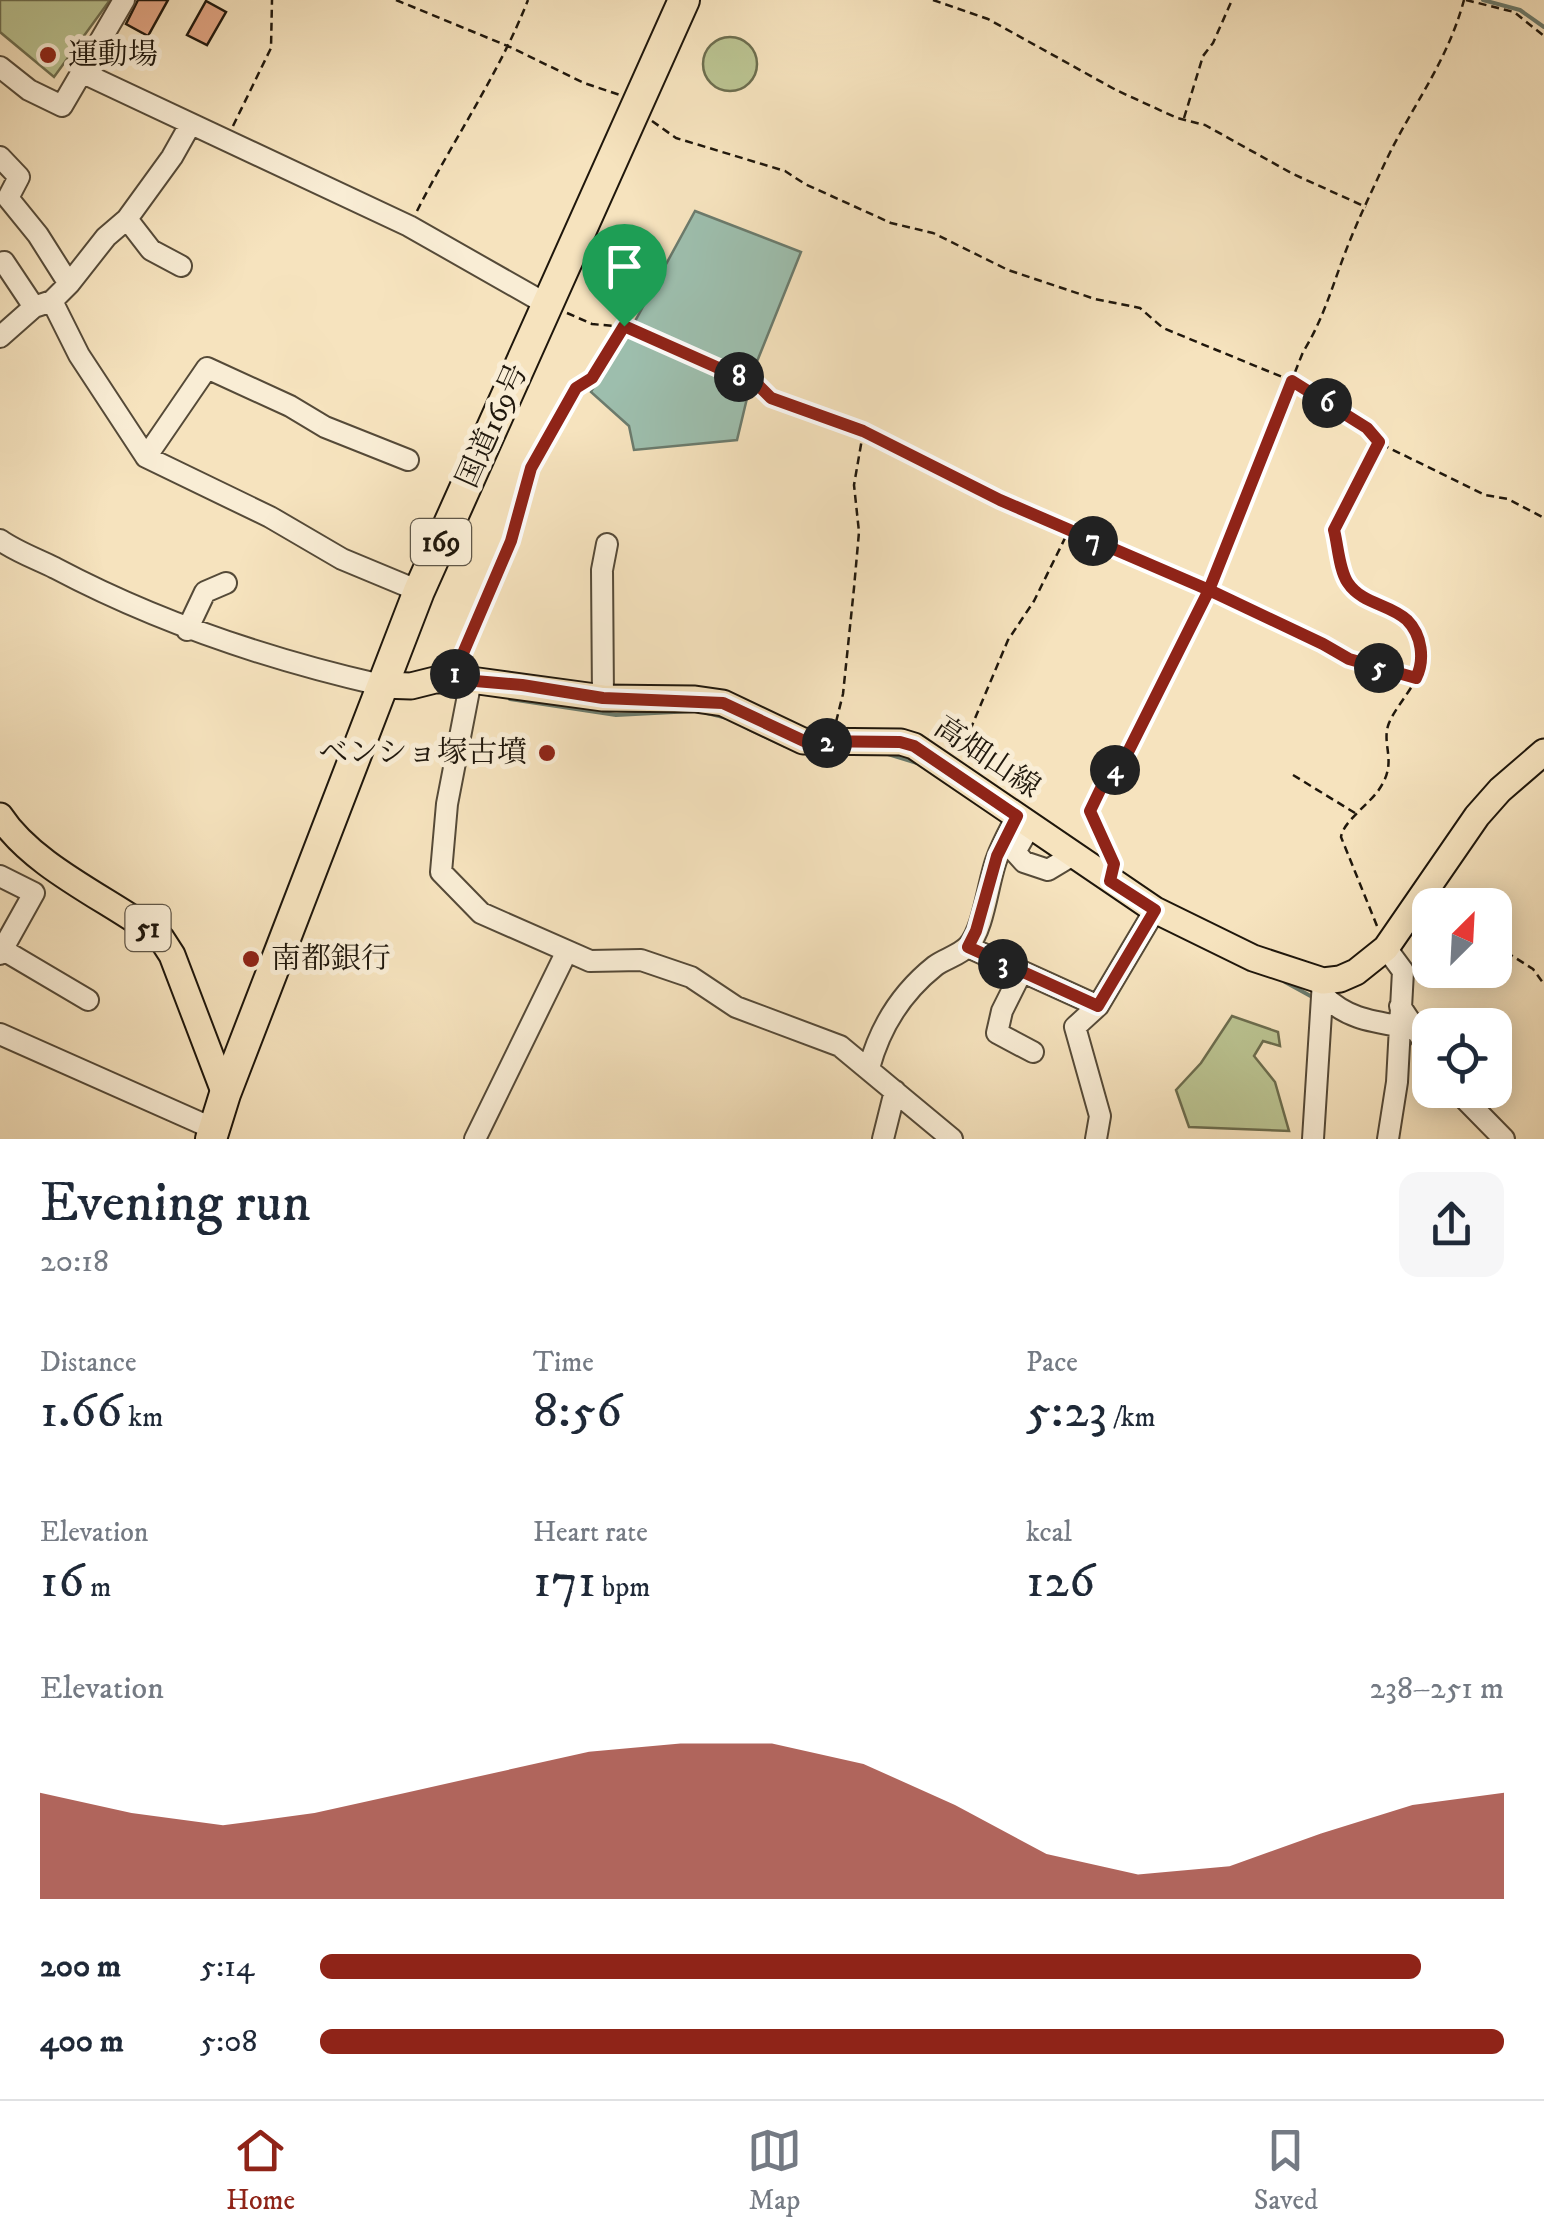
<!DOCTYPE html>
<html lang="en">
<head>
<meta charset="utf-8">
<style>
  body { margin:0; font-family:"IM FELL DW Pica","Noto Serif JP",serif; background:#f6f6f7; color:#1f2937; height:100vh; display:flex; flex-direction:column; font-size:38px; white-space:nowrap }
  * { box-sizing:border-box; margin:0 }
  p { font-size:32px; color:#747a83 }
  .icon { flex:none; width:55px; height:55px; fill:none; stroke:currentColor; stroke-width:2; stroke-linecap:round; stroke-linejoin:round }
  .map { position:relative; height:1139px; overflow:hidden }
  .panel { display:flex; flex-direction:column; background:#fff; flex:1 }
  .panel>* { flex:none }
  .needle { width:65px; rotate:24deg }
  .buttons { position:absolute; left:1412px; top:888px; display:grid; gap:20px }
  .buttons a { display:grid; place-items:center; width:100px; height:100px; border-radius:20px; background:#fff; box-shadow:0 5px 25px #0003; font-size:50px }
  .pin { position:absolute; display:grid; place-items:center; width:85px; height:85px; color:#fff; margin:-102px -42px; border-radius:50% 50% 50% 0; rotate:-45deg; box-shadow:0 0 10px #0007 }
  .pin .icon { rotate:45deg }
  .km { position:absolute; width:50px; height:50px; margin:-25px; border-radius:50%; background:#222; color:#fff; font-size:28px; line-height:50px; text-align:center }
  .round { display:grid; place-items:center; flex:none; width:105px; height:105px; border-radius:20px; background:#f6f6f7 }
  .overview { display:flex; align-items:center; justify-content:space-between; height:170px; padding:0 40px }
  h1 { font-size:55px; font-weight:600; line-height:75px }
  .metrics { display:grid; grid-template-columns:repeat(3,1fr); gap:15px; height:170px; padding:10px 40px }
  .metrics div { display:grid; align-content:center }
  .metrics b { font-size:50px; font-weight:600 }
  .metrics small { font-size:28px; font-weight:400 }
  .metrics p { font-size:28px }
  .chart { height:280px; padding:20px 40px }
  .chart p { display:flex; justify-content:space-between }
  .chart svg { width:100%; height:180px; margin-top:10px; fill:#8f2418; opacity:.7 }
  ul { padding:0 40px; list-style:none; font-size:32px }
  li { display:grid; grid-template-columns:160px 120px 1fr; align-items:center; height:75px }
  li i { height:25px; border-radius:12px; background:#8f2418 }
  .tabs { display:flex; justify-content:space-around; align-items:center; height:140px; border-top:2px solid #e0e1e3; background:#fff; font-size:28px; color:#747a83 }
  .tabs a { display:grid; justify-items:center; gap:5px }
  .tabs .current { color:#8f2418 }
  .map>svg:first-child { display:block }
  .green { fill:#bbc492; stroke:#6d6e4f; stroke-width:2.5 }
  .water { fill:#9dbead; stroke:#6b7b6d; stroke-width:2.5 }
  .lines { fill:none; stroke-linecap:round; stroke-linejoin:round }
  .stream { stroke:#6b7b6d; stroke-width:4 }
  .building { fill:#e3a684; stroke:#1f170c; stroke-width:2.5 }
  .minor-casing { stroke:#554a38; stroke-width:24 }
  .major-casing { stroke:#1f170c; stroke-width:29 }
  .highway-casing { stroke:#1f170c; stroke-width:34 }
  .path { stroke:#1f170c; stroke-width:2.5; stroke-dasharray:8 5; stroke-linecap:butt }
  .minor { stroke:#f9edd5; stroke-width:20 }
  .major { stroke:#f6e3be; stroke-width:25 }
  .highway { stroke:#f6e3be; stroke-width:30 }
  .route-casing { stroke:#fff; stroke-width:20 }
  .route { stroke:#8f2418; stroke-width:12 }
  .poi-dot { fill:#8f2418; stroke:#f9edd5; stroke-width:4 }
  .labels { text-anchor:middle; dominant-baseline:central; stroke-width:10; stroke-linejoin:round; paint-order:stroke }
  .shield { fill:#f9edd5; stroke:#605748; stroke-width:2.5 }
  .shield-label { font-size:28px; font-weight:bold; fill:#1f170c }
  .poi-label { font-size:30px; fill:#1f170c; stroke:#f9edd5; text-anchor:start }
  .street-label { font-size:30px; fill:#1f170c; stroke:#f9edd5 }
</style>
</head>
<body>
<div class="map">
<svg width="1544" height="1139" viewBox="0 0 1544 1139">
  <rect width="100%" height="100%" fill="#f6e3be"/>
  <filter id="stains"><feTurbulence type="fractalNoise" baseFrequency=".002" numOctaves="4"/><feColorMatrix values="0 0 0 0 .2 0 0 0 0 .09 0 0 0 0 .02 0 0 0 .5 -.17"/></filter>
  <radialGradient id="worn" r=".72"><stop offset=".6" stop-color="#630" stop-opacity="0"/><stop offset="1" stop-color="#630" stop-opacity=".3"/></radialGradient>
  <path class="green" d="M0,0H110L54,77L0,32Z
    M703 64a27 27 0 1 1 54 0a27 27 0 1 1-54 0Z
    M1232,1016L1278,1032L1280,1046L1263,1041L1254,1056L1275,1082L1289,1131L1189,1127L1176,1090L1201,1063Z"/>
  <path class="water" d="M695,211L801,252L754,369L737,440L634,450L629,426L591,392L620,339L628,334Z"/>
  <g class="lines">
    <path class="stream" d="M1483,0L1520,10L1544,27
      M510,699L616,715L693,711
      M707,713L727,718
      M749,729L785,746
      M888,754L917,763
      M1285,982L1316,999"/>
  </g>
  <path class="building" d="M138,0H168L148,36L126,24Z
    M206,1L226,12L207,45L187,35Z"/>
  <g class="lines">
    <g class="minor-casing">
      <path id="minor" d="M0,67L29,90L62,106L124,0
        M83,73L409,226L548,305
        M0,157L19,177L8,198L38,235L69,284L52,301L34,307L0,337
        M0,263L4,262L34,307
        M181,266L151,250L127,219L172,157L190,125
        M69,284L106,237L127,219
        M52,301L79,355L146,457L270,517L342,559L419,591
        M146,457L207,368L290,406L325,427L408,460
        M0,540C17,552 37,559 55,568C159,623 267,659 381,685
        M187,630L205,592L226,583
        M471,680L447,804L441,872L481,913L590,961L641,960L691,977L736,1007L840,1046L952,1139
        M603,698L602,570L607,544
        M1030,826L1015,852L1024,862L1048,870L1073,855
        M0,876L34,893L0,954
        M968,947L1098,1006
        M0,948L88,1000
        M1386,948L1403,971L1397,1082L1388,1139
        M1021,973L1002,1011L997,1033L1033,1052
        M1323,995C1345,1017 1368,1021 1399,1026
        M1400,1006L1430,1051
        M0,1034L214,1129
        M869,1068C880,1027 901,993 935,966C944,959 960,955 968,946C984,929 988,881 997,858C1002,844 1010,830 1017,816
        M1456,1090L1504,1139
        M475,1139L567,951
        M883,1139L895,1091
        M1096,1139L1100,1116L1075,1027L1098,1006L1155,910
        M1313,1139L1323,981"/>
    </g>
    <g class="major-casing">
      <path id="major" d="M381,685L411,686L435,680H471L603,698L695,699L723,703L803,741L901,742L914,746L1155,910L1253,958L1323,981L1340,979L1356,972L1386,948L1477,816L1500,790L1544,752
        M0,816C34,868 111,900 161,938L172,955L225,1094"/>
    </g>
    <g class="highway-casing">
      <path id="highway" d="M211,1139L225,1094L419,591L684,0"/>
    </g>
    <path class="path" d="M396,0L510,47L584,83L620,95
      M933,0L988,19L1116,90L1177,118L1205,125L1293,174L1366,207
      M1466,0L1514,12L1544,36
      M1184,118L1203,56L1213,43L1232,0
      M652,121L676,138L785,171L805,184L891,223L933,233L1008,270L1095,299L1140,308L1163,328L1292,381L1367,428L1379,443L1485,495L1508,499L1544,518
      M233,126L271,48L272,0
      M417,211C453,140 499,74 528,0
      M567,313L592,324L624,327L759,386L771,397L863,431L1000,500L1209,589L1323,643L1349,659L1416,678
      M460,662L511,541L531,468L575,387L592,378L623,328
      M836,722L843,694L854,588L859,532L854,485L863,433
      M960,754L1008,640L1034,601L1068,532
      M1293,775L1355,813
      M1110,854L1090,811L1102,786L1126,756L1209,589L1303,352C1323,320 1332,287 1345,253C1356,224 1370,195 1383,167C1410,108 1446,66 1464,0
      M1377,926L1341,837C1344,819 1373,803 1383,783C1396,759 1381,743 1389,723C1399,699 1429,675 1421,647C1410,607 1367,613 1347,582C1339,569 1337,545 1334,530L1378,444
      M1495,945L1533,969L1544,984"/>
    <use href="#minor" class="minor"/>
    <use href="#major" class="major"/>
    <use href="#highway" class="highway"/>
  </g>
  <g class="lines">
    <g class="route-casing">
      <path id="route" d="M624,326L592,378L576,388L531,468L511,541L452,679L522,685L603,698L723,703L804,741L900,742L914,746L1017,816L997,856L976,931L968,947L1098,1006L1155,910L1110,881L1114,864L1090,811L1102,786L1126,756L1209,590L1323,644L1349,659L1416,678C1425,660 1422,635 1407,620C1390,604 1362,604 1348,583C1339,570 1338,545 1334,530L1379,442L1367,428L1292,381L1209,590L1000,500L863,431L771,398L759,386L624,326"/>
    </g>
    <use href="#route" class="route"/>
  </g>
  <g class="poi-dot">
    <circle cx="48" cy="55" r="10"/>
    <circle cx="547" cy="753" r="10"/>
    <circle cx="251" cy="959" r="10"/>
  </g>
  <g class="labels">
    <g class="shield">
      <rect x="411" y="519" width="60" height="46" rx="8"/>
      <rect x="125.5" y="905" width="45" height="46" rx="8"/>
    </g>
    <g class="shield-label">
      <text x="441" y="542">169</text>
      <text x="148" y="928">51</text>
    </g>
    <g class="poi-label">
      <text x="68" y="55">運動場</text>
      <text x="527" y="753" text-anchor="end">ベンショ塚古墳</text>
      <text x="271" y="959">南都銀行</text>
    </g>
    <g class="street-label">
      <text transform="translate(493 426) rotate(-66)">国道169号</text>
      <text transform="translate(987 758) rotate(34)">高畑山線</text>
    </g>
  </g>
  <rect width="100%" height="100%" filter="url(#stains)"/>
  <rect width="100%" height="100%" fill="url(#worn)"/>
</svg>
<div class="buttons">
<a><svg class="needle" viewBox="-14 -14 28 28"><path d="M0-13l5 13h-10z" fill="#e53935"/><path d="M0 13l5-13h-10z" fill="#747a83"/></svg></a>
<a><svg class="icon" aria-label="locate" viewBox="0 0 24 24"><circle cx="12" cy="12" r="6"/><path d="M12 2v4M12 18v4M2 12h4M18 12h4"/></svg></a>
</div>
<div class="pin" style="left:624px;top:326px;background:#1e9e55"><svg class="icon" aria-label="arrive" viewBox="0 0 24 24"><path d="M6 21V4h12l-3 4 3 4H6"/></svg></div>
<b class="km" style="left:455px;top:674px">1</b>
<b class="km" style="left:827px;top:743px">2</b>
<b class="km" style="left:1003px;top:964px">3</b>
<b class="km" style="left:1115px;top:770px">4</b>
<b class="km" style="left:1379px;top:668px">5</b>
<b class="km" style="left:1327px;top:403px">6</b>
<b class="km" style="left:1093px;top:541px">7</b>
<b class="km" style="left:739px;top:377px">8</b>
</div>
<section class="panel">
<div class="overview"><div><h1>Evening run</h1><p>20:18</p></div><a class="round"><svg class="icon" aria-label="share" viewBox="0 0 24 24"><path d="M12 15V3M7 8l5-5 5 5M5 13v7h14v-7"/></svg></a></div>
<div class="metrics">
<div><p>Distance</p><b>1.66<small> km</small></b></div>
<div><p>Time</p><b>8:56</b></div>
<div><p>Pace</p><b>5:23<small> /km</small></b></div>
</div>
<div class="metrics">
<div><p>Elevation</p><b>16<small> m</small></b></div>
<div><p>Heart rate</p><b>171<small> bpm</small></b></div>
<div><p>kcal</p><b>126</b></div>
</div>
<div class="chart"><p><span>Elevation</span>238–251 m</p>
<svg viewBox="0 0 160 44" preserveAspectRatio="none"><path d="M0 44V18L10 23L20 26L30 23L40 18L50 13L60 8L70 6L80 6L90 11L100 21L110 33L120 38L130 36L140 28L150 21L160 18V44z"/></svg>
</div>
<ul>
<li><b>200 m</b>5:14<i style="width:93%"></i></li>
<li><b>400 m</b>5:08<i style="width:100%"></i></li>
</ul>
</section>
<nav class="tabs">
<a class="current"><svg class="icon" aria-label="home" viewBox="0 0 24 24"><path d="M3 11l9-7 9 7M6 9v11h12V9"/></svg>Home</a>
<a><svg class="icon" aria-label="map" viewBox="0 0 24 24"><path d="M3 6l6-2 6 2 6-2v14l-6 2-6-2-6 2zM9 4v14M15 6v14"/></svg>Map</a>
<a><svg class="icon" aria-label="saved" viewBox="0 0 24 24"><path d="M7 4h10v16l-5-4-5 4z"/></svg>Saved</a>
</nav>
</body>
</html>
